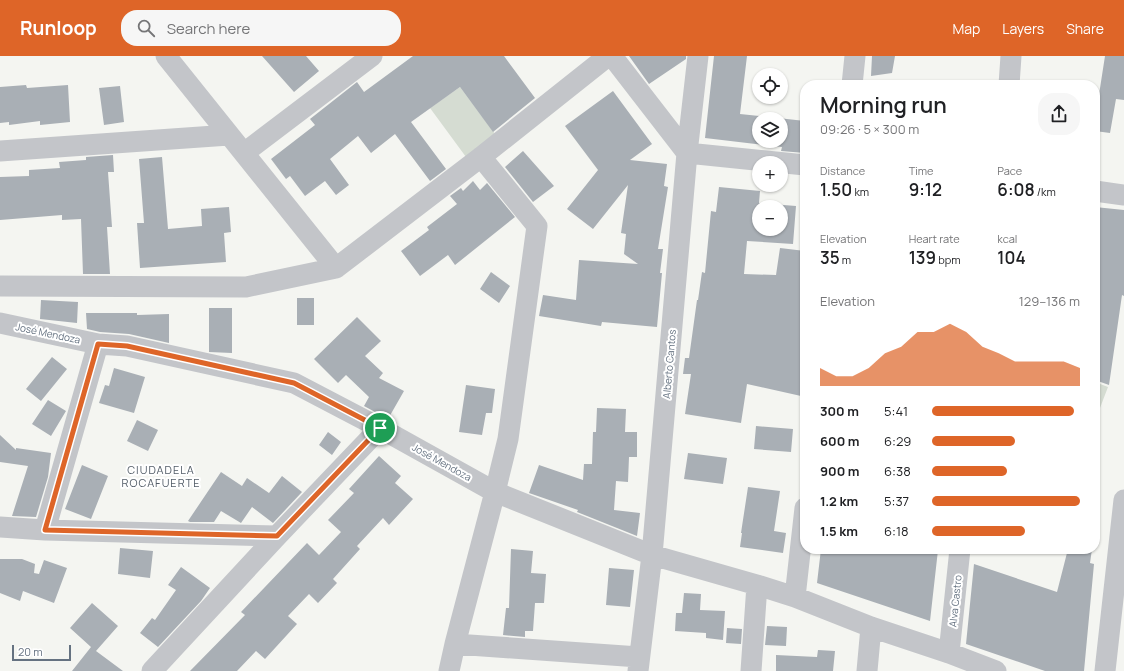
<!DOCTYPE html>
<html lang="en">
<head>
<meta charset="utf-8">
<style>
  body { margin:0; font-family:Manrope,sans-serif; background:#f6f6f6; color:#202124; height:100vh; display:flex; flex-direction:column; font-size:15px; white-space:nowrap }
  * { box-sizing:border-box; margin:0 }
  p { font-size:13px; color:#757577 }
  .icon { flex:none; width:22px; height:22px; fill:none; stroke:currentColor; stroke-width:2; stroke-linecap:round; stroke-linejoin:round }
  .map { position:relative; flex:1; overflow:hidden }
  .drawer { position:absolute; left:800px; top:24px; width:300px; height:474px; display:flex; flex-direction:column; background:#fff; border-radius:16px; box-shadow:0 1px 3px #0004 }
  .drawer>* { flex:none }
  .controls { position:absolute; left:752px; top:12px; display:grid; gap:8px }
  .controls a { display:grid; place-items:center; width:36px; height:36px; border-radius:50%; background:#fff; box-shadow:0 1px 3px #0004; font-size:20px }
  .scale { position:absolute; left:12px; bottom:10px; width:59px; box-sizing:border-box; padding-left:4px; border:2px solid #657281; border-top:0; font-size:11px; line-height:14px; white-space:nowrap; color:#657281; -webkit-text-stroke:3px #fff; paint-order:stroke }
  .pin { position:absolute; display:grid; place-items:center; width:34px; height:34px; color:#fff; margin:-17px; border:2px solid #fff; border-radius:50%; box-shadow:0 1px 4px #0007 }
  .round { display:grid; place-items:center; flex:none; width:42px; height:42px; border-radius:16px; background:#f6f6f6 }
  .summary { display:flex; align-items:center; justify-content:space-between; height:68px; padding:0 20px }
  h1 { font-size:22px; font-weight:600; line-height:30px }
  .stats { display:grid; grid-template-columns:repeat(3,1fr); gap:6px; height:68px; padding:4px 20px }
  .stats div { display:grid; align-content:center }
  .stats b { font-size:17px; font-weight:600 }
  .stats small { font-size:11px; font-weight:400 }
  .stats p { font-size:11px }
  .chart { height:112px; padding:8px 20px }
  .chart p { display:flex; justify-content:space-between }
  .chart svg { width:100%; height:72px; margin-top:4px; fill:#de6528; opacity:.7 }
  ul { padding:0 20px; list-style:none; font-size:13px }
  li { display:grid; grid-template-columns:64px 48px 1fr; align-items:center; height:30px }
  li i { height:10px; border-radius:5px; background:#de6528 }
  header { display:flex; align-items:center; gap:24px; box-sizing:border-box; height:56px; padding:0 20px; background:#de6528; color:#fff }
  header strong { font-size:19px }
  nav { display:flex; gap:22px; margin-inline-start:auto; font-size:14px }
  .search { width:280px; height:36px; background:#f6f6f6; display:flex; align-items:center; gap:10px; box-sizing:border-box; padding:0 14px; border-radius:16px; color:#757577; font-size:15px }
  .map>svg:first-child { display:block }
  .green { fill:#d5dcd2 }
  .building { fill:#a9afb5; fill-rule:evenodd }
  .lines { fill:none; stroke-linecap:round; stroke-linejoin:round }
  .minor { stroke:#c3c5c9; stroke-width:21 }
  .route-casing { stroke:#fff; stroke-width:8 }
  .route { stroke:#de6528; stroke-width:5 }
  .labels { text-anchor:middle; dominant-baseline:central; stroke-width:4; stroke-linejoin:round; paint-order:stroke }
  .street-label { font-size:10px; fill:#657281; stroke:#fff }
  .neighbourhood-label { font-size:11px; letter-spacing:1px; fill:#525c67; stroke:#fff }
</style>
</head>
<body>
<header>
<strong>Runloop</strong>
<div class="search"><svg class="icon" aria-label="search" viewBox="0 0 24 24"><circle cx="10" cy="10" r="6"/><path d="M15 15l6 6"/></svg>Search here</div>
<nav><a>Map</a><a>Layers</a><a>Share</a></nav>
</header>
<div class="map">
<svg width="1124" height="615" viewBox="0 0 1124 615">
  <rect width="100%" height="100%" fill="#f4f5f1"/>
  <path class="green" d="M460,31L495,78L466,101L430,52Z
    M1095,326L1108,331L1095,365Z"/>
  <path class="building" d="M262,0H306L319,15L294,36Z
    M413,0H504L535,42L493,76L460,31L411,66L446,113L430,125L395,78L371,97L358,80L330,103L349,129L336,139L325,125L305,140L290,120L286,123L271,103L315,69L310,63L357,26L364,36Z
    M629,0H686V3L649,28Z
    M714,0H747L740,58L805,65V97L781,95L782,91L705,82ZM759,63H781V85H759Z
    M872,0H895L892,17L871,20Z
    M1105,0H1124V44L1116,43L1110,77L1095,75V45H1098Z
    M26,29L27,32L68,29L70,66L40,69V65L9,69V66L0,67V31Z
    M120,30L124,66L104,69L99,32Z
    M613,35L652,88L630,104L667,108L664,130L668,131L658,193H663L660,217H662L657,271L602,266L601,270L539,260L543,239L576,244L579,204L638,208L624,198L626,178L621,177L628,129L593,173L567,153L598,114L565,70Z
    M523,95L554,130L533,146L505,111Z
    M113,99L114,116H108L112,171H107L110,218H83L81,163L62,164V159L0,164V121L29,120V114L60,112L59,106L86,104V101Z
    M162,101L168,173L202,170L201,153L229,151L231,176L224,177L226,206L140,212L137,167H144L139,103Z
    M473,125L480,134L487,127L515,161L455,209L448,199L420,220L401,195L429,174L427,171L457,148L450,140L461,132L463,135Z
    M719,131L760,135L759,147L796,150L793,188L747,185L744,218L776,219L780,192L805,195V319L801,340L747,328L741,367L685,358L691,318H683L685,302H689L697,244H698L702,216L705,217L711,155L716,156ZM759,151H781V173H759Z
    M1095,151L1124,154V240L1122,239L1109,329L1095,324Z
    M491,216L510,230L499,247L480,233Z
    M297,242H314V269H297Z
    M41,244L78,246L77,267L40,263Z
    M209,252H232V297L209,296Z
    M86,257H137V259L169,258V287L129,278L100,276L87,273Z
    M357,261L381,285L365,300L383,317L379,322L404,335L388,363L364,350L369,341L346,319L338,327L314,303Z
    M52,301L67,313L41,345L26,333Z
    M114,312L145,321L134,357L99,347L105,329L109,330Z
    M466,329L495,333L492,357H486L482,379L459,376Z
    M48,344L66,355L51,380L32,368Z
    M597,352L626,353L625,376H637V401H629L628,426L616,425L614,454L640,457L637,480L577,456L578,454L529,437L539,409L583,424L584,408H592L593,376H596Z
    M137,364L158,374L148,395L127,385Z
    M756,370L793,373L791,396L754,393Z
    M328,376L341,386L332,399L319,389Z
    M0,379L16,394V392L51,397L48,421L36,461L12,460L28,410L0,406Z
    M688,397L727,402L723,428L684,423Z
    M379,400L401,420L395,427L413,443L389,469L383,462L357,490L360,493L333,523L337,527L318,547L309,538L288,560L297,568L265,603L256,595L237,615H190L245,559L241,556L307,487L319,499L341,476L328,464L354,437L349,433Z
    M82,409L108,420L91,463L65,453Z
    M221,416L242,430L247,422L269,437L282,420L302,436L273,467L252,451L241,467L221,455L214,466H190L188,465Z
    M748,431L780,435L774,475L786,477L783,497L740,491L742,477H741Z
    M120,492L153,495L150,522L118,518Z
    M511,493L533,495L531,517L546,518L544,547H535L533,575H525V581L503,579L506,552H509Z
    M821,493L938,494L930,565L817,527Z
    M1068,493H1092L1090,507L1094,508L1084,615H1045L966,588L974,508L1057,536Z
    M0,503H22L35,508L34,517L39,518L44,504L67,512L54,547L23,535L20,545L0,537Z
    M181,511L210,532L201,545L158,591L140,577L152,562L155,564L176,534L168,529Z
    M609,512L634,514L630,551L606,549Z
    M684,537L701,538L700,554L725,555L723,584L706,582V577L675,575L676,557H682Z
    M92,547L118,570L96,595L123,615H72L91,591L70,572Z
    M767,570L787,571L786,590L765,589Z
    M727,572L742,573L741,588L726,587Z
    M818,594L835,595L833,615H776V599L817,601Z"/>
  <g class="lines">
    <path class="minor" d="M166,0L336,212
      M612,0L687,97L805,109
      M852,29L855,0
      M1009,29L1011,0
      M0,95L229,79
      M244,97L372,0
      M481,101L537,170L508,383L495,436L652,499L757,529L795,541L871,571L949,597L996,615
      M1095,135L1124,139
      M0,230L246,231L336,212L481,101L608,0
      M0,267L98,288L127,290L294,327L380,372L495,436L455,588L449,615
      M0,471L45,474L277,480
      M45,474L98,288
      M795,541L805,452
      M455,588L639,601
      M949,597L960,493
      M152,615L277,480L380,372
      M638,615L652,499L687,97L698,0
      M751,615L757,529
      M867,615L871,571
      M1105,615L1124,444"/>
  </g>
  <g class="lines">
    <g class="route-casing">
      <path id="route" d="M98,288L127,290L294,327L380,372L277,480L45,474Z"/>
    </g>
    <use href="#route" class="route"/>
  </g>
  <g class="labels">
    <g class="street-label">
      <text transform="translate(48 277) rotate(12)">José Mendoza</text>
      <text transform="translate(669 308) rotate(-85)">Alberto Cantos</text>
      <text transform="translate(442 406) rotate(29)">José Mendoza</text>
      <text transform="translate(955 545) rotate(-84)">Alva Castro</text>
    </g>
    <g class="neighbourhood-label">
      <text x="161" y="413">CIUDADELA<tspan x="161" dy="13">ROCAFUERTE</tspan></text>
    </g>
  </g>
</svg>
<div class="controls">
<a><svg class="icon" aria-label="locate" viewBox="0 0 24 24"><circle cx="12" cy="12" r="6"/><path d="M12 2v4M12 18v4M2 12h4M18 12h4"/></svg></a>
<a><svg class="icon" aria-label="layers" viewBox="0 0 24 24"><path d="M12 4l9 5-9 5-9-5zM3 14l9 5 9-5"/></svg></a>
<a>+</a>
<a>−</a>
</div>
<div class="scale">20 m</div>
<div class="pin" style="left:380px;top:372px;background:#1e9e55"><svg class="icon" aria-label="arrive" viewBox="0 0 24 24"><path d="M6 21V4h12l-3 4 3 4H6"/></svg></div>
<section class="drawer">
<div class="summary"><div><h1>Morning run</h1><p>09:26 · 5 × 300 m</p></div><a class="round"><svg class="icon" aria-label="share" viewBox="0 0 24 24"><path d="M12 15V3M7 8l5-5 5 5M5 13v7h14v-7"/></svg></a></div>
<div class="stats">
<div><p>Distance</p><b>1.50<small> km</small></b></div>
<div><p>Time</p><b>9:12</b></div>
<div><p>Pace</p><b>6:08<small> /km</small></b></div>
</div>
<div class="stats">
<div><p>Elevation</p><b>35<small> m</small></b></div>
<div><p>Heart rate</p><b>139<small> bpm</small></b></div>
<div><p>kcal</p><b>104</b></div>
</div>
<div class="chart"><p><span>Elevation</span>129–136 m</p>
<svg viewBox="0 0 160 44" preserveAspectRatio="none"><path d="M0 44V33L10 38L20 38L30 33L40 24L50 20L60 11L70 11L80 6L90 11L100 20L110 24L120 29L130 29L140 29L150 29L160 33V44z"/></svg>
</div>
<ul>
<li><b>300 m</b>5:41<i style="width:96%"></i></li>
<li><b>600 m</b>6:29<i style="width:56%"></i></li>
<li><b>900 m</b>6:38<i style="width:51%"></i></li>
<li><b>1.2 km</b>5:37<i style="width:100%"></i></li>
<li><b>1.5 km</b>6:18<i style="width:63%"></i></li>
</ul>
</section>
</div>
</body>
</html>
